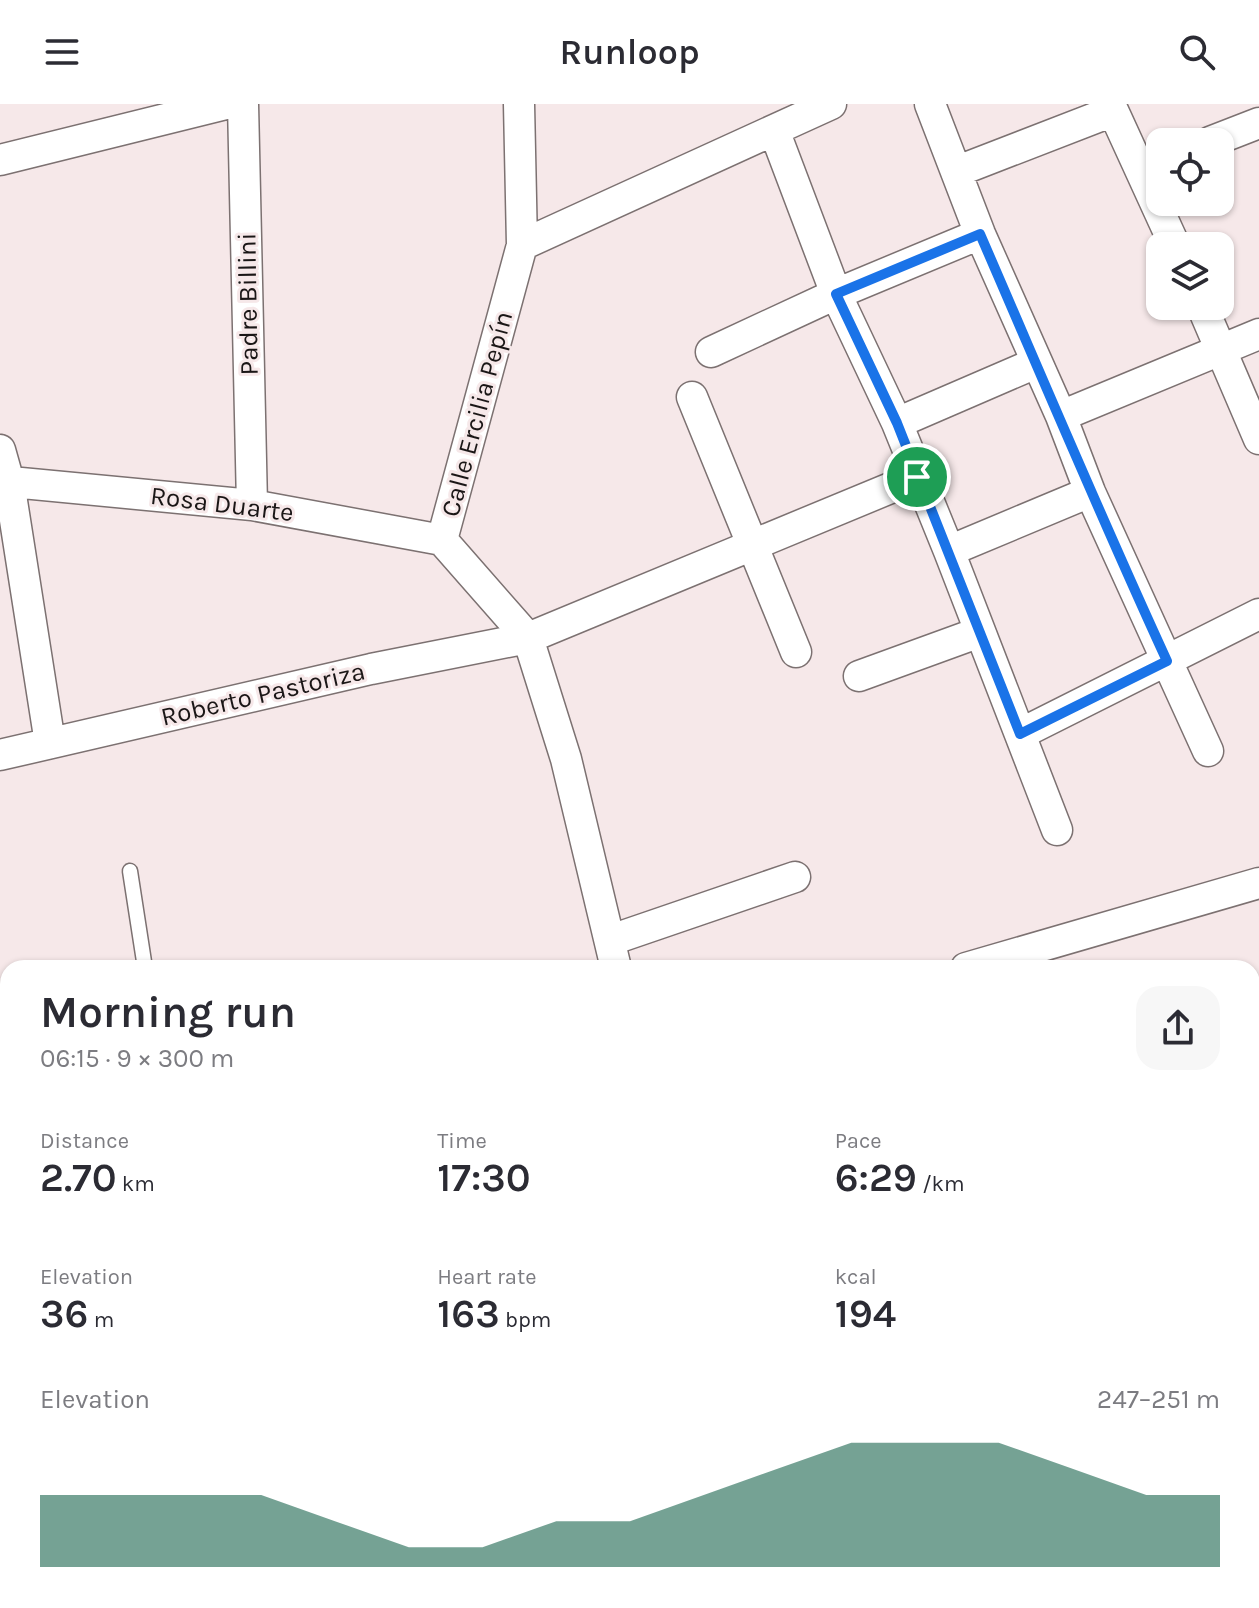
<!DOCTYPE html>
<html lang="en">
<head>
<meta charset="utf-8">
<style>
  body { margin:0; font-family:Karla,sans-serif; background:#f7f7f7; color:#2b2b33; height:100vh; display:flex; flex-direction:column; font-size:30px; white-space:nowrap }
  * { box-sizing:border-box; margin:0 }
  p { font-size:26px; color:#7c7c81 }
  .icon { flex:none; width:44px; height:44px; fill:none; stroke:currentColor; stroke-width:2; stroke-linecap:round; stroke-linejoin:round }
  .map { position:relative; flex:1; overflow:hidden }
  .details { position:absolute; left:0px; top:856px; width:1260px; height:648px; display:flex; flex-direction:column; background:#fff; border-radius:24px 24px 0 0; box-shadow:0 2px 6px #0004 }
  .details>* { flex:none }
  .fabs { position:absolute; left:1146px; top:24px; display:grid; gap:16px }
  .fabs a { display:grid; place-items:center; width:88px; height:88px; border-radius:16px; background:#fff; box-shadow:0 2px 6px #0004; font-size:40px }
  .pin { position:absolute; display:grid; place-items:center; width:68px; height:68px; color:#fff; margin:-34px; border:4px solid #fff; border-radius:50%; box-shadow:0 2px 8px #0007 }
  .round { display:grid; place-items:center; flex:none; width:84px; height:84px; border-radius:24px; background:#f7f7f7 }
  .overview { display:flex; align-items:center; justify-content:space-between; height:136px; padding:0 40px }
  h1 { font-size:44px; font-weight:600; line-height:60px }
  .stats { display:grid; grid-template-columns:repeat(3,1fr); gap:12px; height:136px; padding:8px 40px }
  .stats div { display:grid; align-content:center }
  .stats b { font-size:40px; font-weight:600 }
  .stats small { font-size:22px; font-weight:400 }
  .stats p { font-size:22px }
  .chart { height:224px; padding:16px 40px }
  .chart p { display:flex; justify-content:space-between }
  .chart svg { width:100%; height:144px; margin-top:8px; fill:#3c7b68; opacity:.7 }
  header { display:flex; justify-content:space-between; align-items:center; height:104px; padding:0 40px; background:#fff; font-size:36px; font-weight:600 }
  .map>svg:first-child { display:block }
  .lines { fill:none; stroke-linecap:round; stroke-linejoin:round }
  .lane-casing { stroke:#7c7171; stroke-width:17 }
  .street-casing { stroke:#7c7171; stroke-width:33 }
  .lane { stroke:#fff; stroke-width:14 }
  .street { stroke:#fff; stroke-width:30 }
  .route-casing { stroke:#fff; stroke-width:16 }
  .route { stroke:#1a73e8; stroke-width:10 }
  .labels { text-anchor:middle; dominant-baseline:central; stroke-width:6; stroke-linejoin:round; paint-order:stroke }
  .street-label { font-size:26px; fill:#1a1616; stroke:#f6e8e9 }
</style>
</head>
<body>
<header><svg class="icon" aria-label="menu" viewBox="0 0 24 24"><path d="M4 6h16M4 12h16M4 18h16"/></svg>Runloop<svg class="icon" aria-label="search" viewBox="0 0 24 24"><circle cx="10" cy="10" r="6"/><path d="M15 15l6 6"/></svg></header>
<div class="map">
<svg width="1259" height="1504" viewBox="0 0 1259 1504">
  <rect width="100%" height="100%" fill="#f6e8e9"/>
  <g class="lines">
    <g class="lane-casing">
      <path id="lane" d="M130,767L145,864"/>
    </g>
    <g class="street-casing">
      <path id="street" d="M243,0L252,401
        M519,0L522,141L442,436L528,534L566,655L616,864
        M930,0L980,130L1061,312L1090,388L1208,647
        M1110,0L1175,142
        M774,26L836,190L897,319L949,447L1057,726
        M1210,38L1259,19
        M0,56L226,0
        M958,67L1113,7
        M522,141L831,0
        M1202,202L1259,335
        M711,248L836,190L980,130
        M692,293L796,548
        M1061,312L1259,230
        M897,319L1036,259
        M0,346L9,378L50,639
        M0,377L252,401L442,436
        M949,447L1090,388
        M859,572L980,528
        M1020,630L1259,510
        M0,651L371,565L528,534L917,373
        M611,836L795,773
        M966,864L1259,779
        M1252,971L1259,968
        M0,1032L8,1046
        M1252,1193L1259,1190
        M1252,1465L1259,1462
        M0,1490L14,1504
        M348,1496L358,1504
        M93,1504L104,1496
        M504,1504V1496
        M1162,1504L1181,1496"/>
    </g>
    <use href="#lane" class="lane"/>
    <use href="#street" class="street"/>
  </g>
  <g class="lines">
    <g class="route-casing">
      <path id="route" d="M980,130C1042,273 1102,416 1167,557L1020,630L897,319L836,190Z"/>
    </g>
    <use href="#route" class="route"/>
  </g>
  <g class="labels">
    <g class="street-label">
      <text transform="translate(248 200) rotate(-91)">Padre Billini</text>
      <text transform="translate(477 310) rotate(-75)">Calle Ercilia Pepín</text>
      <text transform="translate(222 400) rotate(7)">Rosa Duarte</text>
      <text transform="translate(263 590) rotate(-13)">Roberto Pastoriza</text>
    </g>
  </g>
</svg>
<div class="fabs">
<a><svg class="icon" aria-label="locate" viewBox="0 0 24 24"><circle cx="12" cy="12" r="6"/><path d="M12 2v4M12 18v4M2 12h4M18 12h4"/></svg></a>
<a><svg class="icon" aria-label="layers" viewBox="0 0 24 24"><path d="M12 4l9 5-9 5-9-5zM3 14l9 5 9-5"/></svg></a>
</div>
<div class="pin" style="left:917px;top:373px;background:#1e9e55"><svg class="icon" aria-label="arrive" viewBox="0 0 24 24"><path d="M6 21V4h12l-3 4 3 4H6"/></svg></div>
<section class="details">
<div class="overview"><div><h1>Morning run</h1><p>06:15 · 9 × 300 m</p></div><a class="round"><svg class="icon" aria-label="share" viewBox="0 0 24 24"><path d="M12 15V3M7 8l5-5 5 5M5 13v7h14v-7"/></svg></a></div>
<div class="stats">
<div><p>Distance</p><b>2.70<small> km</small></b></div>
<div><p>Time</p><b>17:30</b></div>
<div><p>Pace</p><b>6:29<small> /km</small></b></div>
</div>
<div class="stats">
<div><p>Elevation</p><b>36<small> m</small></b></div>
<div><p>Heart rate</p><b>163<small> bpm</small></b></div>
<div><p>kcal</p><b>194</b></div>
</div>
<div class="chart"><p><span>Elevation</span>247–251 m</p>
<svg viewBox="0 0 160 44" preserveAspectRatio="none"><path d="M0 44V22L10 22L20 22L30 22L40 30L50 38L60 38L70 30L80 30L90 22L100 14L110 6L120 6L130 6L140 14L150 22L160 22V44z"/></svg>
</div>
</section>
</div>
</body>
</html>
